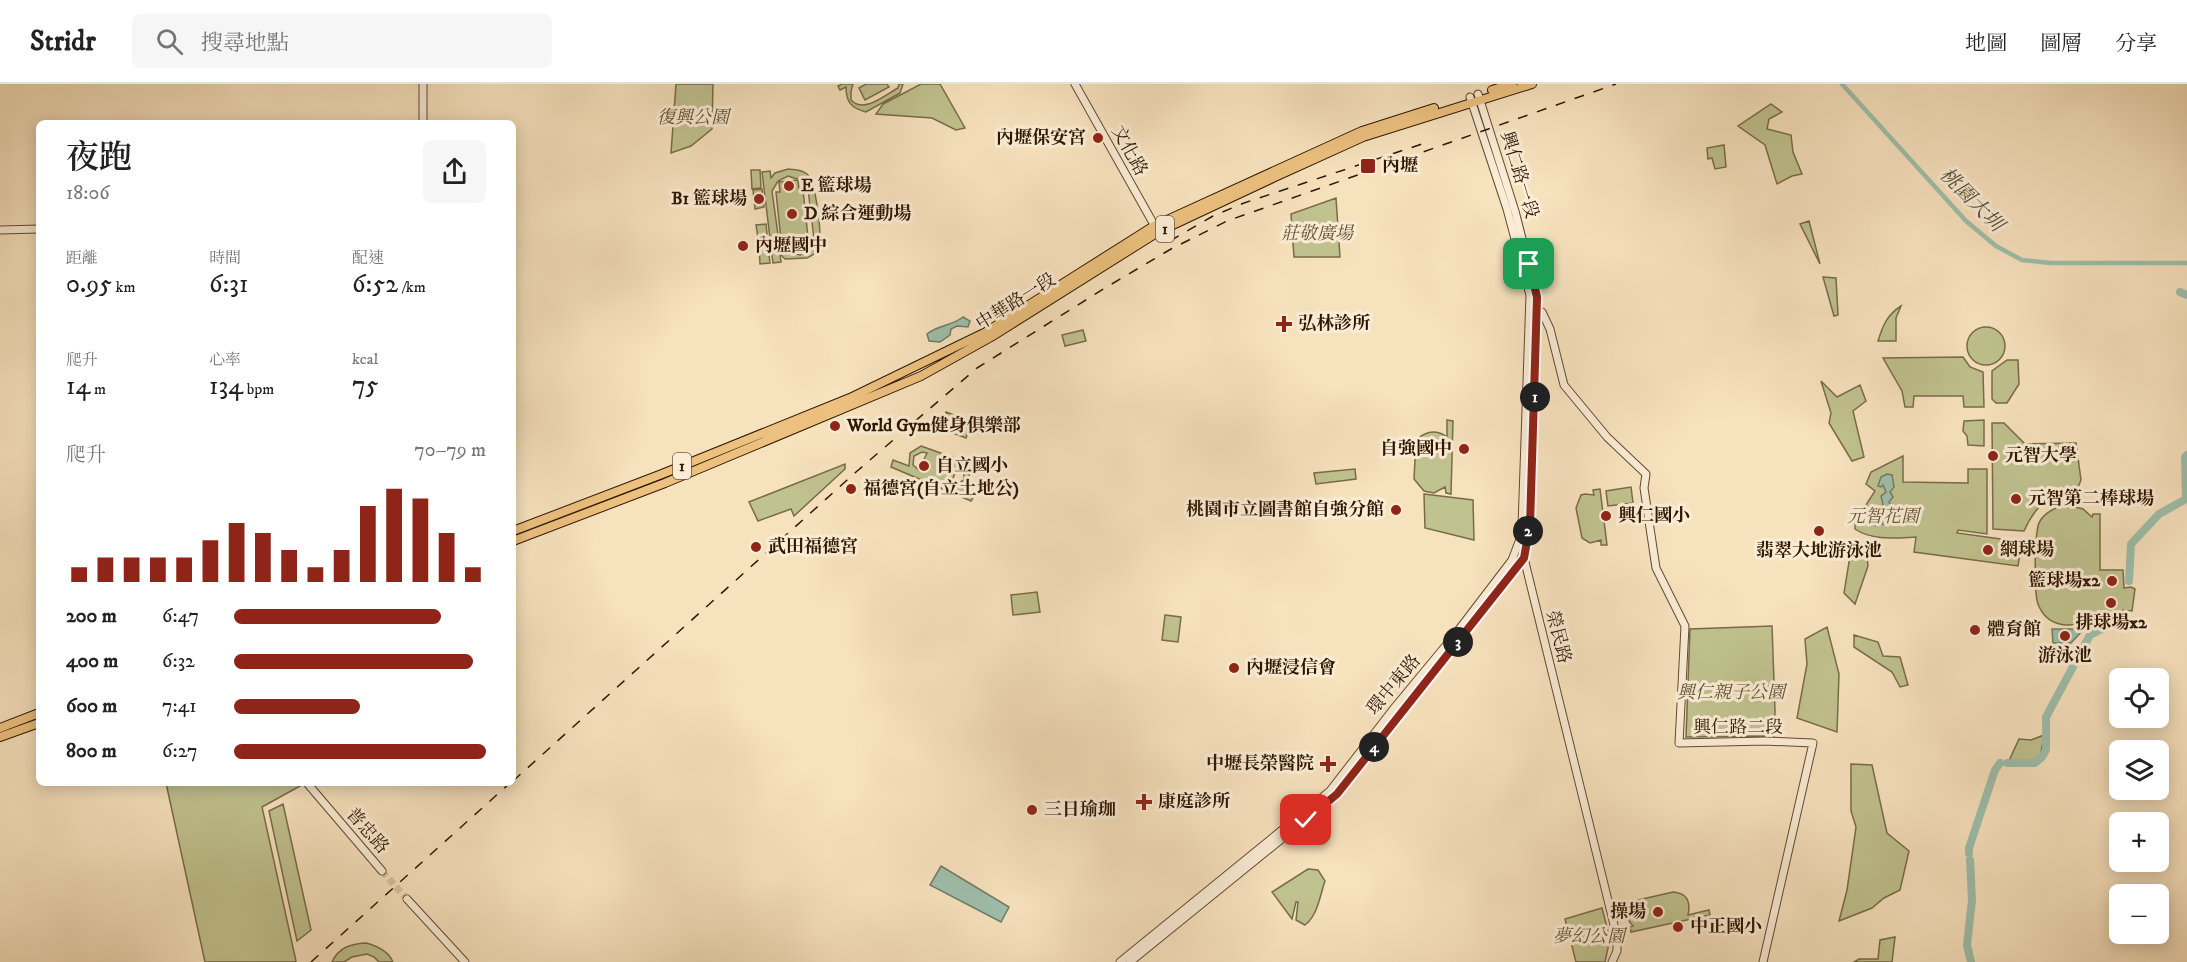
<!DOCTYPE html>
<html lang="zh-TW">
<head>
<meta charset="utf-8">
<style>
  body { margin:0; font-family:"IM FELL DW Pica","Noto Serif TC",serif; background:#f6f6f6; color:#222; height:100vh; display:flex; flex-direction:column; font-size:22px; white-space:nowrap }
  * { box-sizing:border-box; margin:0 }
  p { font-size:20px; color:#767676 }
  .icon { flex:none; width:33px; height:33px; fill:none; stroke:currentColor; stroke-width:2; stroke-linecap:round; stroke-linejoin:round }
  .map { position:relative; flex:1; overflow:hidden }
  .details { position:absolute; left:36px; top:36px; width:480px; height:666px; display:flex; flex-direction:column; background:#fff; border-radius:9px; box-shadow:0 3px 15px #0003 }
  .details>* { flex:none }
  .buttons { position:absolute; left:2109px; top:584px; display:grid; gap:12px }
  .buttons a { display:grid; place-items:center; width:60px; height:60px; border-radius:9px; background:#fff; box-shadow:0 3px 15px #0003; font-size:30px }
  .pin { position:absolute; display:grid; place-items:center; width:51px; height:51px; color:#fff; margin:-26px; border-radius:12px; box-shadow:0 3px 9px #0006 }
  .km { position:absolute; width:30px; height:30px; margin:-15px; border-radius:50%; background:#222; color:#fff; font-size:16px; line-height:30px; text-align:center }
  .round { display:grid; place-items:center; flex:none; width:63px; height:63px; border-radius:9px; background:#f6f6f6 }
  .headline { display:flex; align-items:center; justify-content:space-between; height:102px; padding:0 30px }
  h1 { font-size:33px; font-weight:600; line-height:45px }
  .figures { display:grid; grid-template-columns:repeat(3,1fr); gap:9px; height:102px; padding:6px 30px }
  .figures div { display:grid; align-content:center }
  .figures b { font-size:26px; font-weight:600 }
  .figures small { font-size:16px; font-weight:400 }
  .figures p { font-size:16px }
  .chart { height:168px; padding:12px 30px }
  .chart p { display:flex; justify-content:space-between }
  .chart svg { width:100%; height:108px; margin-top:6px; stroke:#8f2418; stroke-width:6 }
  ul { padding:0 30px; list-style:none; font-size:20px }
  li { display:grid; grid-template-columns:96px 72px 1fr; align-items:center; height:45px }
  li i { height:15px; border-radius:8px; background:#8f2418 }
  header { display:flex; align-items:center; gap:36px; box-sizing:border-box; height:84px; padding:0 30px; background:#fff; border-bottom:2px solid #e0e0e0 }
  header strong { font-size:28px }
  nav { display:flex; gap:33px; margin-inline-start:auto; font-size:21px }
  .search { width:420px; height:54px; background:#f6f6f6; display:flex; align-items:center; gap:15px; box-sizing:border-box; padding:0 21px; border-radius:9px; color:#767676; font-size:22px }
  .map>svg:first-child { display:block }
  .green { fill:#c0c28f; stroke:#786c48; stroke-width:1.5; fill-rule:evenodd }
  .water { fill:#9ebfac; stroke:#727b67; stroke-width:1.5 }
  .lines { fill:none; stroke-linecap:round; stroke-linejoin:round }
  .canal { stroke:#9ebfac; stroke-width:4.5 }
  .river { stroke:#9ebfac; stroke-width:8 }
  .tertiary-tunnel { stroke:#d9c3a2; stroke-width:7; stroke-dasharray:7 3.5; stroke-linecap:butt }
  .tertiary-casing { stroke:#624930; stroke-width:9 }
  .primary-casing { stroke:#301600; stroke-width:10 }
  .tertiary { stroke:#faecd5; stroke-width:7 }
  .primary { stroke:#ecc17f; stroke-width:8 }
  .rail { stroke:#301600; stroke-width:1.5; stroke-dasharray:10 10; stroke-linecap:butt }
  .route-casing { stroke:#fff; stroke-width:12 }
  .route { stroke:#8f2418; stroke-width:8 }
  .poi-dot { fill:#8f2418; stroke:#faecd5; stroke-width:2 }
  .labels { text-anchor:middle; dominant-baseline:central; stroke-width:6; stroke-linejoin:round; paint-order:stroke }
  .shield { fill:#faecd5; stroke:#6d5640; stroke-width:1.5 }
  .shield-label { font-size:16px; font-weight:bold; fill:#301600 }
  .park-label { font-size:18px; font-style:italic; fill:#625232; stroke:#faecd5 }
  .poi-label { font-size:18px; font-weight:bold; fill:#301600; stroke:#faecd5; text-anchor:start }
  .street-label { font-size:18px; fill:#301600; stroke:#faecd5 }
  .water-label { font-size:20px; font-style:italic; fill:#56513c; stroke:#faecd5 }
</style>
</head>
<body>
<header>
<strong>Stridr</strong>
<div class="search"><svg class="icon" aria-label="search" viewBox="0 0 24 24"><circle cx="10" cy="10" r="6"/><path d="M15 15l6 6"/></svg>搜尋地點</div>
<nav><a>地圖</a><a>圖層</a><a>分享</a></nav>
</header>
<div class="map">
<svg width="2187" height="878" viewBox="0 0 2187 878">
  <rect width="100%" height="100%" fill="#f7e2be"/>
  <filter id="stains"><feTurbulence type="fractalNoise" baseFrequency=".00333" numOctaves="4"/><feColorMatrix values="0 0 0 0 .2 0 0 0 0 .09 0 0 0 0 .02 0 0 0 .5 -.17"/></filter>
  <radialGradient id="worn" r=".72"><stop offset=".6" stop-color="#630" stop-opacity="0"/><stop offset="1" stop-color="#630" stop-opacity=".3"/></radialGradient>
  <path class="green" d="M676,0H713L712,45L691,62L671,69Z
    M842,0H853L851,7V16C864,30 885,11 898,4L899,0H903L900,9L866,28C851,24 846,18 846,3L840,6L838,2Z
    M866,0H887L889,3L865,16L859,4Z
    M921,0H940L965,44L956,46L932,34L876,30L883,20Z
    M1771,20L1782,28L1769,35L1767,45L1791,51L1793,68L1802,90L1792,92L1777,100L1765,61L1738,42Z
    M1724,61L1726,83L1715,85L1712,74L1708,75L1707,64Z
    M788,85C794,86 801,85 807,90C816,98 823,153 818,165C816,170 811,172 807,174L785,175L780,170L781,178L773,179L762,88L770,87L771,94L775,89ZM788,92L800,96L808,105L814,155L810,164L800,171L787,167L806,166L804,154L785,157L787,167L782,164L779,158L772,107L778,97Z
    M751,86H760L761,104L752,105Z
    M798,96L799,106H803L808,153L781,156L776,108H780L779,98Z
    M762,105L764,123L755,125L753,106Z
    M1336,114L1340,173H1294L1291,130Z
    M1809,137L1820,180L1800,140Z
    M766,140L768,159L759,160L756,141Z
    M759,162H768L770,179L760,180Z
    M1823,193L1836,194L1838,231L1834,232Z
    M1901,222L1896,234V257H1878C1883,241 1887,231 1901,222Z
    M1967 262a19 19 0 1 1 38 0a19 19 0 1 1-38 0Z
    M1083,246L1086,257L1065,262L1062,251Z
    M1963,273L1970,283L1983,288L1984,323H1964L1963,312H1914L1913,323H1905L1902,307L1883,274Z
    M2007,276H2018L2019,300L2007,319H1996L1992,315V287Z
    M1821,297L1837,313L1860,301L1866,317L1853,327L1864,373L1852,377L1829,339L1831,329Z
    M946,328L972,338L966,354L940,344Z
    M1447,336L1453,337L1451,410L1446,409L1445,403L1434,409L1424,407L1414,395L1416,356C1426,347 1436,345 1447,353Z
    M1984,336V362L1968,361L1967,352L1963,347L1964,337Z
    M1992,339H2004L2025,360L2076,359L2081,396L2077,406C2046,415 2038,417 2024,447L1993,445Z
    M921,362L963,377L968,381L970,398L961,404L975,410L971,417L891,383L893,376L909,382L910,369ZM922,368L927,369L919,386L913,381L914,372ZM958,382L964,385V396L955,401L951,399Z
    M1903,372V398L1968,399V385H1987V450L1958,446L1957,449L2022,458L2018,482L1914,468L1916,453C1895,454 1873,457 1855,445V438L1875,407L1866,400L1871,388Z
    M845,380V385L794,432L791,425L758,437L749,418Z
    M1355,385L1356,395L1316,400L1314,389Z
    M1631,403L1633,419L1608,422L1606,407Z
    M1600,405L1607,461H1601V456L1590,459L1582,454L1576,424L1581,411L1585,410L1594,411L1593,406Z
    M1424,410L1473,416L1474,456L1425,444Z
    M2067,421L2083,425L2092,433L2093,430H2100V486H2123L2124,504L2131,503L2135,505L2132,527L2123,526V531L2092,532V531C2075,547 2047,544 2038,520C2034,509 2034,446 2040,437C2046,427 2056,423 2067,421Z
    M1867,471L1868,482L1855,520L1844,509L1850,472Z
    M1037,508L1040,528L1013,531L1011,511Z
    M1165,531L1181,533L1178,558L1162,556Z
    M1772,542L1775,627L1774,652L1686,653L1690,545Z
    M1827,543L1839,590L1837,648L1797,634L1807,580L1805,555Z
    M1854,551L1878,558L1883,572L1900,573L1908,601L1900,603L1892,588L1854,563Z
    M2044,651L2040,675L2022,680L2008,679L2019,655L2031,656Z
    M1851,680L1872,681L1887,749L1909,767L1900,806L1884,814L1872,824L1839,837L1847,806L1856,743L1851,727Z
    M166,699H301L302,701L262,723L296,877L294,878H205Z
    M283,720L311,846L297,857L269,727Z
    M1308,785L1318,786L1325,797C1320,811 1318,831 1305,841L1296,836L1298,818H1296L1292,835L1272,808Z
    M1673,808C1687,809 1691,817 1688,831L1709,826L1710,831L1631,848L1630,843L1633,842C1625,834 1625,824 1634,817Z
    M1602,824L1610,855L1605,878H1576L1565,835Z
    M1895,853L1892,878H1854L1859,875H1878L1880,856Z
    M366,859C377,862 389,868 393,878H379L374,873L367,870L352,873L344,878H332C339,863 351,860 366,859Z"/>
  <path class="water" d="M963,233L970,237L968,243L957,242L951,245L950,251L940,258L929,257L927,250C937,241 952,242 963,233Z
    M1887,390L1892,391L1894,403L1890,408L1893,413L1889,418L1891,422H1893L1891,428L1897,437L1888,438L1887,441L1880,440L1876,442L1873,440L1875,434L1885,430L1881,412L1886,408L1883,401L1881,403L1878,402L1881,393Z
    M2052,545H2084L2071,559H2053Z
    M941,782L1009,823L1001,838L930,801Z"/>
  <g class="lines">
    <path class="canal" d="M1842,0L1966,137L1996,162L2022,176L2051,179H2187"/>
    <path class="river" d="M2180,208L2187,211
      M2129,497L2131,460L2159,430L2186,415L2185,373L2187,371
      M2007,679H2035L2042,673L2046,666V633L2090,551L2124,534
      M1969,769V764L1995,686L2000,679
      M1970,776L1972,816L1967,861L1971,878"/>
    <path class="tertiary-tunnel" d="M382,787L407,815"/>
    <g class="tertiary-casing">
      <path id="tertiary" d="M1075,0L1157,146
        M1478,10L1515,127L1537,213L1530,441L1524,474L1617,853V867L1612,878
        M423,39V0
        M0,146L39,145
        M1536,229L1542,228L1550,245L1564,301L1607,353L1646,390L1644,404L1656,484L1685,542L1679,659L1765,657L1813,659L1763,878
        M307,699L382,787
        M407,815L465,878
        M1120,878L1330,707L1395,623L1457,548L1512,476L1520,455L1522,442L1530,211L1507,125L1470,13
        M1130,878L1337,710L1524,474"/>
    </g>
    <g class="primary-casing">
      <path id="primary" d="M1492,6L1512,0
        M513,447L662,390L850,314L986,248L1154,142L1362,47L1434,24
        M513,457L665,399L921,292L991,253L1158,148L1275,93L1363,53L1532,0
        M0,644L39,629
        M0,653L39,639"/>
    </g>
    <use href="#tertiary" class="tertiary"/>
    <use href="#primary" class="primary"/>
    <path class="rail" d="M1170,157L1213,132L1244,119L1422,60
      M513,697L856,388L977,284L1105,204L1171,165L1227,137L1616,0
      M311,878L510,699"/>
  </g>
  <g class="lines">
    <g class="route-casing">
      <path id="route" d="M1306,736L1337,710L1524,474L1530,441L1537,213L1529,180"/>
    </g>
    <use href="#route" class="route"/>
  </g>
  <g class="poi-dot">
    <circle cx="1098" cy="54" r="6"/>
    <rect x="1360" y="74" width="16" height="16" rx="3"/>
    <circle cx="789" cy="102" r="6"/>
    <circle cx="759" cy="115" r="6"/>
    <circle cx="792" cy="130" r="6"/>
    <circle cx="743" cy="162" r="6"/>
    <path d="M1281 231h6v6h6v6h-6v6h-6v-6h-6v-6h6z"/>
    <circle cx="835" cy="342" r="6"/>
    <circle cx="1464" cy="365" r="6"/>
    <circle cx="1993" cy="372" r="6"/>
    <circle cx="924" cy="382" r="6"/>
    <circle cx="851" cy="405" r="6"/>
    <circle cx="2016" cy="415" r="6"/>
    <circle cx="1396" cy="426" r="6"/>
    <circle cx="1606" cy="432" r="6"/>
    <circle cx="1819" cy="447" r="6"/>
    <circle cx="756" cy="463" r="6"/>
    <circle cx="1988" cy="466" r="6"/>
    <circle cx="2112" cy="497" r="6"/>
    <circle cx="2111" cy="519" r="6"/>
    <circle cx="1975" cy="546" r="6"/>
    <circle cx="2065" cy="552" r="6"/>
    <circle cx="1234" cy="584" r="6"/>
    <path d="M1325 671h6v6h6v6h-6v6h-6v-6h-6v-6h6z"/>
    <path d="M1141 709h6v6h6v6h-6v6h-6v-6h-6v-6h6z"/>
    <circle cx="1032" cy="726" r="6"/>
    <circle cx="1658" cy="828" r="6"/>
    <circle cx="1678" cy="843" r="6"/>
  </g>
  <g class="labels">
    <g class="shield">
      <rect x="1156" y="132" width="18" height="26" rx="4.5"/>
      <rect x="673" y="369" width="18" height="26" rx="4.5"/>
    </g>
    <g class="shield-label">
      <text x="1165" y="145">1</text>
      <text x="682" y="382">1</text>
    </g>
    <g class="park-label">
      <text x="693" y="34">復興公園</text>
      <text x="1317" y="150">莊敬廣場</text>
      <text x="1883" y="433">元智花園</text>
      <text x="1731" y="609">興仁親子公園</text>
      <text x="1589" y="853">夢幻公園</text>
    </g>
    <g class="poi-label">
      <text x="1086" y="54" text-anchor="end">內壢保安宮</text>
      <text x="1382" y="82">內壢</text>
      <text x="801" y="102">E 籃球場</text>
      <text x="747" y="115" text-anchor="end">B1 籃球場</text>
      <text x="804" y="130">D 綜合運動場</text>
      <text x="755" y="162">內壢國中</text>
      <text x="1298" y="240">弘林診所</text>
      <text x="847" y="342">World Gym健身俱樂部</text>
      <text x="1452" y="365" text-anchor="end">自強國中</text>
      <text x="2005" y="372">元智大學</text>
      <text x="936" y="382">自立國小</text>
      <text x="863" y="405">福德宮(自立土地公)</text>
      <text x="2028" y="415">元智第二棒球場</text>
      <text x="1384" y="426" text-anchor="end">桃園市立圖書館自強分館</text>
      <text x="1618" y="432">興仁國小</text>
      <text x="768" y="463">武田福德宮</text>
      <text x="2000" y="466">網球場</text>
      <text x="1819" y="467" text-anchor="middle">翡翠大地游泳池</text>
      <text x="2100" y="497" text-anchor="end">籃球場x2</text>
      <text x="2111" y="539" text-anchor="middle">排球場x2</text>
      <text x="1987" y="546">體育館</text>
      <text x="2065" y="572" text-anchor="middle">游泳池</text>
      <text x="1246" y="584">內壢浸信會</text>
      <text x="1314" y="680" text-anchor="end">中壢長榮醫院</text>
      <text x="1158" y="718">康庭診所</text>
      <text x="1044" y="726">三日瑜珈</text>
      <text x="1646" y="828" text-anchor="end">操場</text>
      <text x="1690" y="843">中正國小</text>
    </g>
    <g class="street-label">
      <text transform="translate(1129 67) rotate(61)">文化路</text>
      <text transform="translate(1519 91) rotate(73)">興仁路一段</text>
      <text transform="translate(1016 218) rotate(-32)">中華路一段</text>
      <text transform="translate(1558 553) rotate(76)">榮民路</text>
      <text transform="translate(1394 601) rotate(-50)">環中東路</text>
      <text x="1738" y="644">興仁路二段</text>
      <text transform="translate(367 747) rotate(49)">普忠路</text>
    </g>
    <g class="water-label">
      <text transform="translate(1971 116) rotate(45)">桃園大圳</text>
    </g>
  </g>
  <rect width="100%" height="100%" filter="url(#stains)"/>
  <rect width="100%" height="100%" fill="url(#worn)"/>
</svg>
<div class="buttons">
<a><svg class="icon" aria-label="locate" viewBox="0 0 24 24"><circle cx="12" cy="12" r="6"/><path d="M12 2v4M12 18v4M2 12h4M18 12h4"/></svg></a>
<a><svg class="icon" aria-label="layers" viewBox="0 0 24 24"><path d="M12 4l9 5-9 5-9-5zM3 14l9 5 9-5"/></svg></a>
<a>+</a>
<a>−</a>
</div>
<div class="pin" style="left:1529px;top:180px;background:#1e9e55"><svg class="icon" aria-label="arrive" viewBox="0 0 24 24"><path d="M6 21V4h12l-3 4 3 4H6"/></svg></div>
<div class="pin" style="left:1306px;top:736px;background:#d93025"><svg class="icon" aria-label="check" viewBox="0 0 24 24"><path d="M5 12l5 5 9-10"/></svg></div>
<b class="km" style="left:1535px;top:313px">1</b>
<b class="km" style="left:1528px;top:447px">2</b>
<b class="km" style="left:1458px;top:558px">3</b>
<b class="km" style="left:1374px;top:663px">4</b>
<section class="details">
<div class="headline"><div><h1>夜跑</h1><p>18:06</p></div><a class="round"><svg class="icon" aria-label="share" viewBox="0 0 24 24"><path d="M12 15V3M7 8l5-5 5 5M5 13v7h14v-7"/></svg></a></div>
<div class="figures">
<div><p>距離</p><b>0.95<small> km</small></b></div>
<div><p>時間</p><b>6:31</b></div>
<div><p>配速</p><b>6:52<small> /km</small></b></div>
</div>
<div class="figures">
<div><p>爬升</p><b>14<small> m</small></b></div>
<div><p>心率</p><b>134<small> bpm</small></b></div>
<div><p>kcal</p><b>75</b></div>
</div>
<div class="chart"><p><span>爬升</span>70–79 m</p>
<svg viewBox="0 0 160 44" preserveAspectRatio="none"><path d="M5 44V38M15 44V34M25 44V34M35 44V34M45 44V34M55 44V27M65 44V20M75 44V24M85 44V31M95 44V38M105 44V31M115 44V13M125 44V6M135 44V10M145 44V24M155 44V38"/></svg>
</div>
<ul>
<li><b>200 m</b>6:47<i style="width:82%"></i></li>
<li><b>400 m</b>6:32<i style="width:95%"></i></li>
<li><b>600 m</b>7:41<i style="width:50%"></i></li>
<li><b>800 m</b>6:27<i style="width:100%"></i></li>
</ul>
</section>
</div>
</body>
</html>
